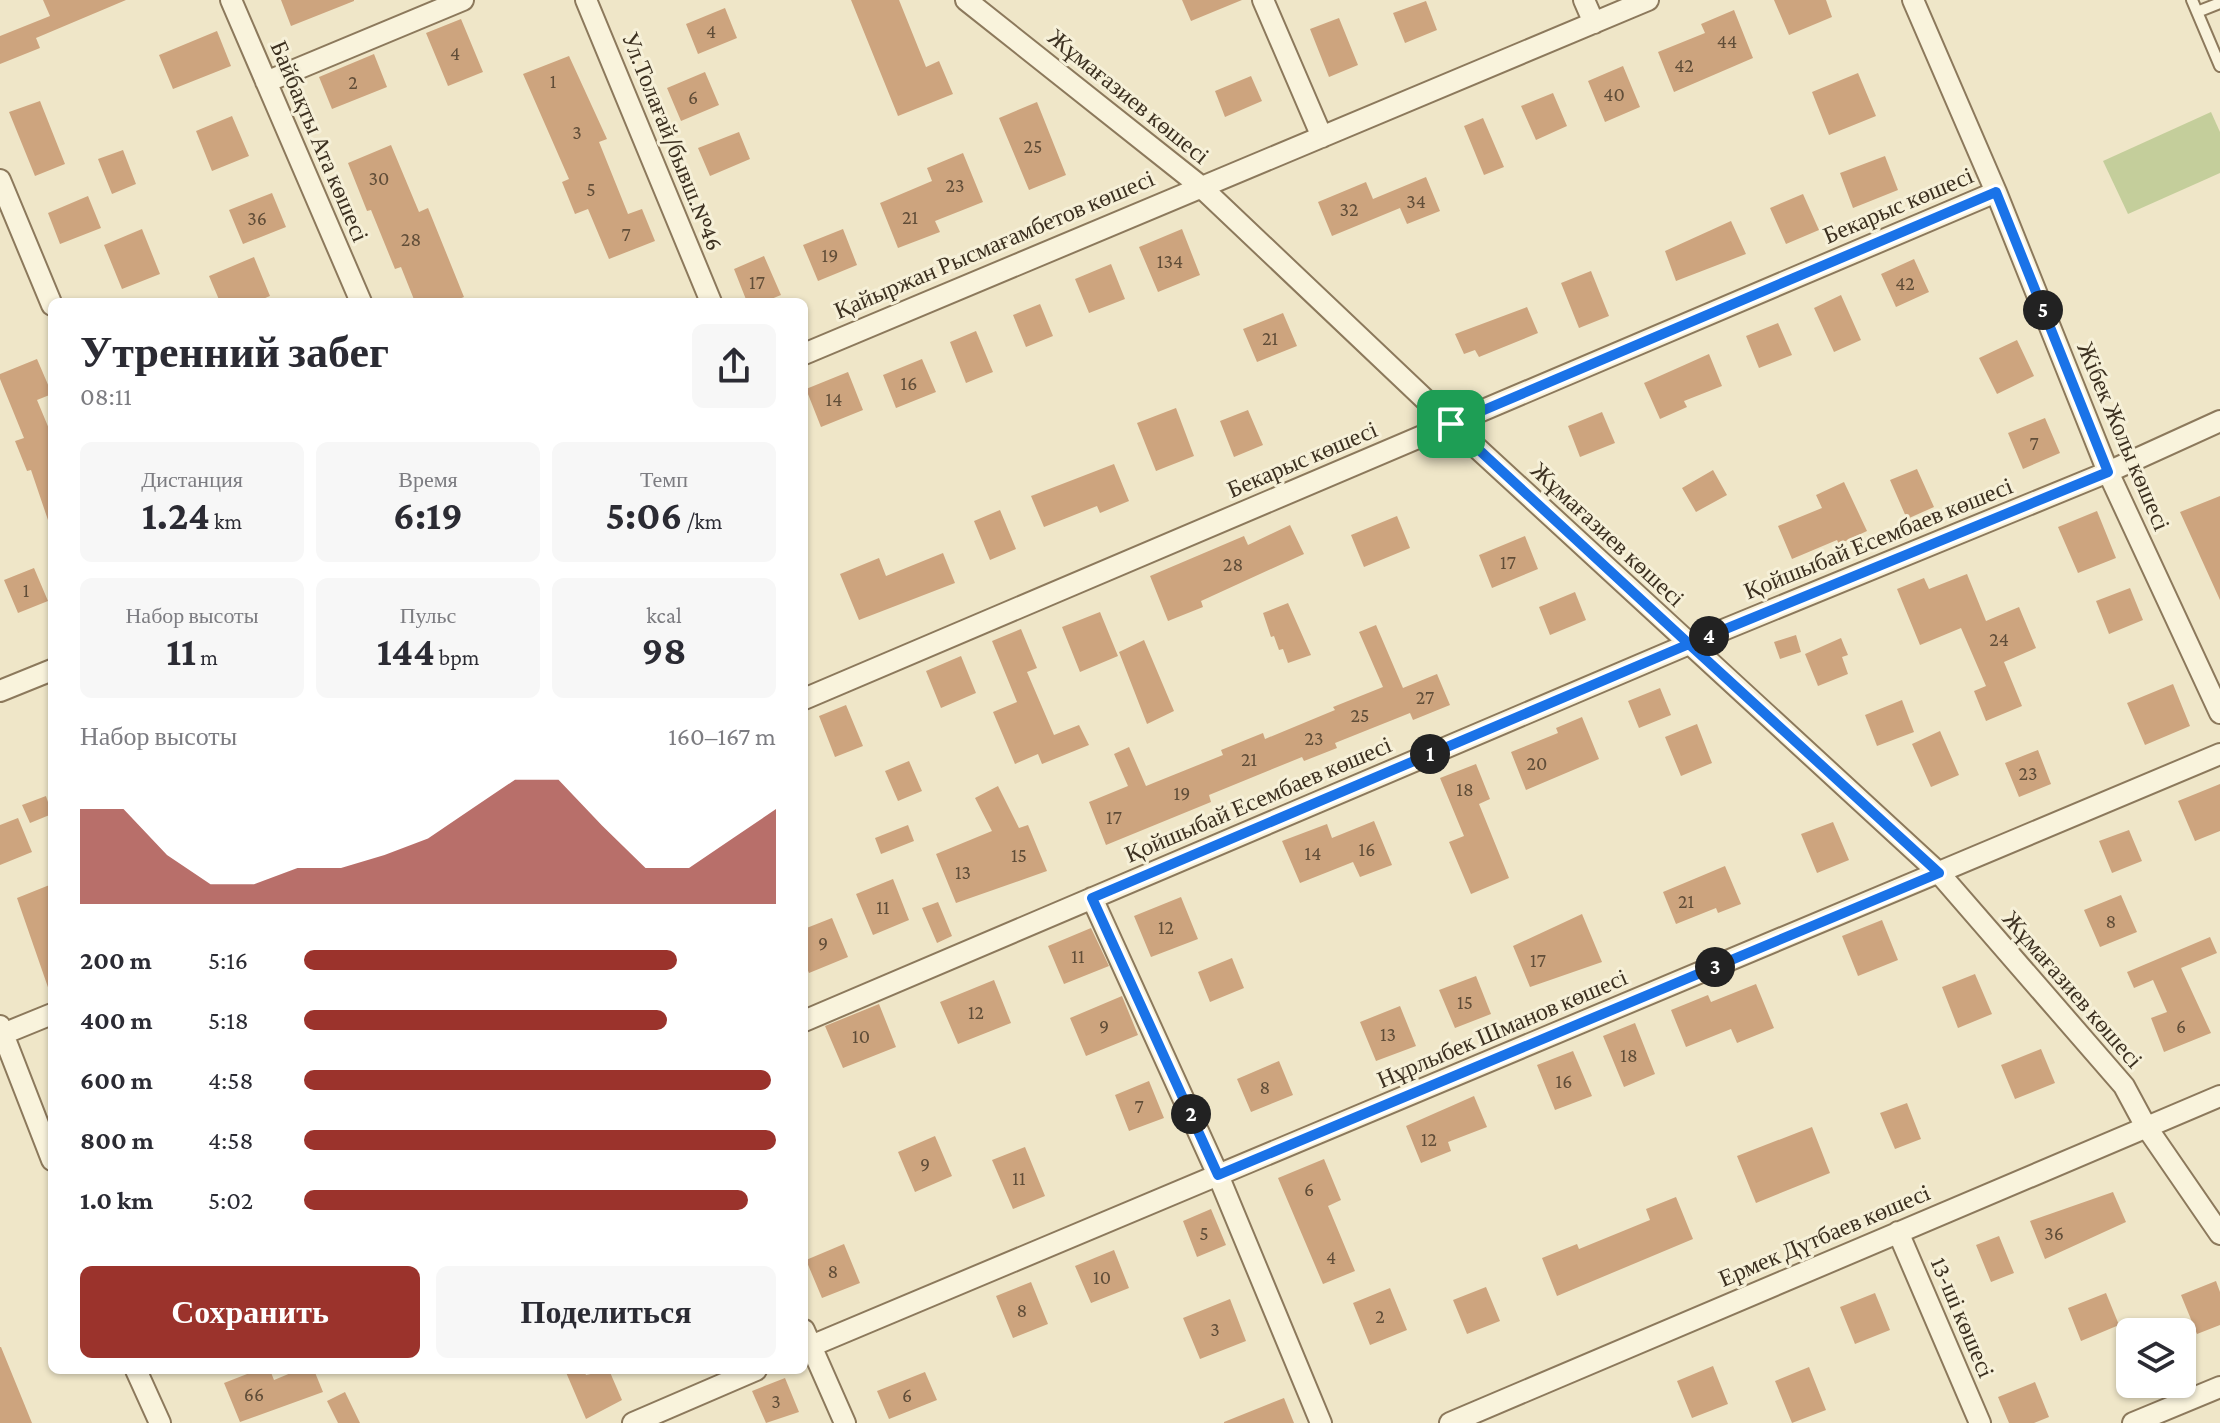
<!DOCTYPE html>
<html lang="ru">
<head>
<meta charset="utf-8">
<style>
  body { margin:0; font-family:"Crimson Pro",serif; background:#f7f7f7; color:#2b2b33; height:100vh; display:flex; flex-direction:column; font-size:30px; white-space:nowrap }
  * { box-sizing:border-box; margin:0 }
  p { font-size:26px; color:#7c7c81 }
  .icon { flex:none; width:44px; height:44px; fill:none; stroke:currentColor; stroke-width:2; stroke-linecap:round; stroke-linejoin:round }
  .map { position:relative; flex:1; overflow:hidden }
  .drawer { position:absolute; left:48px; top:298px; width:760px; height:1076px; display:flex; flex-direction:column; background:#fff; border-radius:12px; box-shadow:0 2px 6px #0004 }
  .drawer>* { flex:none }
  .controls { position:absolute; left:2116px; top:1318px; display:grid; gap:16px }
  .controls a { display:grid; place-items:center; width:80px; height:80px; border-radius:12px; background:#fff; box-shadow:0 2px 6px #0004; font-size:40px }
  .pin { position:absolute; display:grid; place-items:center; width:68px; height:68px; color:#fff; margin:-34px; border-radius:16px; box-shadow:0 4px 12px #0006 }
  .km { position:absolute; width:40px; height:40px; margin:-20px; border-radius:50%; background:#222; color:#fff; font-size:22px; line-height:40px; text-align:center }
  .round { display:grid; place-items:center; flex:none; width:84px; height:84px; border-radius:12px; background:#f7f7f7 }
  .headline { display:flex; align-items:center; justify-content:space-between; height:136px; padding:0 32px }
  h1 { font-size:44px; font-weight:700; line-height:60px }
  .metrics { display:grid; grid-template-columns:repeat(3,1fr); gap:12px; height:136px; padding:8px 32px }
  .metrics div { display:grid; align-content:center; border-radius:12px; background:#f7f7f7; text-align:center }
  .metrics b { font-size:40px; font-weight:700 }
  .metrics small { font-size:22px; font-weight:400 }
  .metrics p { font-size:22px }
  .chart { height:224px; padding:16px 32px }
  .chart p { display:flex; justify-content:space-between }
  .chart svg { width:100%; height:144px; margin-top:8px; fill:#9b332c; opacity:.7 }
  .button { display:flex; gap:16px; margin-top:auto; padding:16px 32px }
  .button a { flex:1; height:92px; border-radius:12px; background:#9b332c; color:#fff; font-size:32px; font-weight:700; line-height:92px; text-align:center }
  .button a+a { background:#f7f7f7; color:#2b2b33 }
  ul { padding:0 32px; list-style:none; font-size:26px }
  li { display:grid; grid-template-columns:128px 96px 1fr; align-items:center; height:60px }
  li i { height:20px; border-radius:10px; background:#9b332c }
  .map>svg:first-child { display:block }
  .green { fill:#c4ce9b }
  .building { fill:#cda47e }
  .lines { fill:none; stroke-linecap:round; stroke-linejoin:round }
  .service-casing { stroke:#8c795c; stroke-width:14 }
  .minor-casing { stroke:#8c795c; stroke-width:24 }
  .service { stroke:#f9f3dc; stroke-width:10 }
  .minor { stroke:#f9f3dc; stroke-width:20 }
  .route-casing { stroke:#fff; stroke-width:16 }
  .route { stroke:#1a73e8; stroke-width:10 }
  .labels { text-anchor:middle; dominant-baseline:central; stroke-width:6; stroke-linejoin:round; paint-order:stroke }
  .number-label { font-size:20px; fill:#604d38 }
  .street-label { font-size:24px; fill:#3c3020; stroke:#f6f0d8 }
</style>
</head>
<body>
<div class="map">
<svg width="2220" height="1423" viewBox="0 0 2220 1423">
  <rect width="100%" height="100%" fill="#efe6c8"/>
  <path class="green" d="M2211,112L2220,132V173L2128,214L2103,161Z"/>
  <path class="building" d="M43,0H126L36,38L40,48L0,64V36L50,16Z
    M281,0H354V1L291,26Z
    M851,0H899L926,67L939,61L953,94L898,116Z
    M1182,0H1242L1191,21Z
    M1774,0H1826L1832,17L1789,35Z
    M1426,1L1437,30L1405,43L1393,13Z
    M725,8L737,38L698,54L686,24Z
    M1734,10L1753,58L1674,92L1658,52L1705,33L1701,24Z
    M1339,18L1358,65L1329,77L1310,29Z
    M461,19L483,72L448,86L426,33Z
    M217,31L231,66L173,89L159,55Z
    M374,54L387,87L332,109L319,77Z
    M569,56L607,139L599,142L628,214L642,209L655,241L609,259L588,209L575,214L562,182L569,179L523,74Z
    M1623,66L1640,107L1605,122L1588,81Z
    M705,72L719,105L681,121L667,88Z
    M1858,73L1876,116L1829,135L1812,92Z
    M1251,76L1262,101L1225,117L1215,91Z
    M1553,93L1567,126L1536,140L1521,106Z
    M40,101L65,164L35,176L9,112Z
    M1037,102L1066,175L1029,190L999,118Z
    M232,116L249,156L212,171L196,131Z
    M1483,118L1504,167L1484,175L1464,126Z
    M739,132L750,159L710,176L698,148Z
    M391,145L419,212L428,208L464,297L452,302H415L401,267L395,269L371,210L367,211L348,163Z
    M123,150L136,184L112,194L98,159Z
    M963,153L983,202L935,221L940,232L898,248L880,203L932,181L927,168Z
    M1885,156L1898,190L1853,208L1840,173Z
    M1426,177L1440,211L1407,224L1400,208L1332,236L1318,202L1366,182L1373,199Z
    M272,193L286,227L243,244L229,210Z
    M1803,194L1819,230L1786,244L1770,208Z
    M88,196L101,228L60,244L48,213Z
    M1731,221L1746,254L1676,281L1665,251Z
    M142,229L160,274L122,289L104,245Z
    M843,229L857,265L818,281L803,245Z
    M1182,229L1200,275L1158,292L1139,247Z
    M764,256L781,295L764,302H747L734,269Z
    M254,257L270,296L256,302H220L209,276Z
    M1914,259L1929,292L1896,307L1881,274Z
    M1111,264L1125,299L1089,313L1075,279Z
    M1591,271L1609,316L1579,328L1561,283Z
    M1841,295L1861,340L1834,352L1814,308Z
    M1040,304L1053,336L1026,347L1013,315Z
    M1527,307L1538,333L1479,357L1475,350L1464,354L1455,334Z
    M1283,313L1297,346L1257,362L1243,329Z
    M1778,323L1792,355L1759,368L1746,336Z
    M976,331L993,372L966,383L950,342Z
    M2017,340L2034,376L1997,394L1979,358Z
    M1709,354L1722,386L1684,401L1687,407L1660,419L1644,383Z
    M37,359L52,394L37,400L52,436L49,523L31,470L27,471L15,441L24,438L0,379V374Z
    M922,359L936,392L896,408L883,375Z
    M848,372L863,410L821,427L806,389Z
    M1176,408L1194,456L1156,471L1137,423Z
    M1248,410L1263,445L1234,457L1220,421Z
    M1602,412L1615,443L1580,457L1568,426Z
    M2045,418L2060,453L2023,469L2008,433Z
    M1114,464L1129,501L1100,513L1097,506L1044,527L1031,496Z
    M1917,469L1934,507L1907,519L1890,480Z
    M1713,470L1727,495L1696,512L1682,488Z
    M1844,482L1867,531L1839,544L1837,540L1792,559L1778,526L1822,508L1816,495Z
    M2220,496V600L2180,512Z
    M1000,510L1016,549L990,560L974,521Z
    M2097,511L2116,558L2078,573L2058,527Z
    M1397,516L1410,548L1364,567L1351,535Z
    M1290,525L1304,554L1201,601L1203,607L1168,621L1150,576L1244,536L1248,545Z
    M1525,536L1538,569L1492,588L1479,555Z
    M943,553L955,583L859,620L840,574L879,558L886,576Z
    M34,568L48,601L18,613L4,580Z
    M1967,574L1986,621L2019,607L2036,648L2004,662L2022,706L1986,721L1974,691L1986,686L1961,628L1920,645L1897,589L1924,578L1929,589Z
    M2130,588L2143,620L2109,634L2096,601Z
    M1575,592L1586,620L1550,635L1539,607Z
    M1288,603L1311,655L1288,663L1283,649L1279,650L1274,636L1271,637L1263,613Z
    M1100,612L1118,656L1080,672L1062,627Z
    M1376,625L1403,688L1437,674L1450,705L1413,720L1410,713L1335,743L1337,748L1304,761L1302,757L1209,795L1211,802L1106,845L1089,802L1128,786L1114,754L1129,747L1146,786L1223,755L1221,750L1263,733L1265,739L1335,710L1333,707L1383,687L1359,632Z
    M1021,629L1037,668L1027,672L1054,735L1079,725L1089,745L1042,764L1038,754L1015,764L993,712L1017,702L992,641Z
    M1796,635L1801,652L1780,659L1774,642Z
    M1841,638L1848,655L1842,657L1848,674L1818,686L1805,654Z
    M1144,640L1174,711L1147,724L1119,652Z
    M961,656L976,693L941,708L926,671Z
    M2173,684L2190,726L2145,745L2127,703Z
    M1660,688L1671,715L1639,728L1628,701Z
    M1902,700L1914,732L1877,746L1865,715Z
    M846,705L863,746L835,757L819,716Z
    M1582,717L1599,759L1526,790L1511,752L1558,733L1556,728Z
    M1697,724L1712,763L1681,776L1665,737Z
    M1940,731L1959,775L1931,787L1912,744Z
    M2038,750L2051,784L2019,797L2005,763Z
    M909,761L922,791L898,801L885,771Z
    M1476,764L1490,799L1479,804L1509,878L1471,894L1449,842L1464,836L1440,778Z
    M2220,784V831L2195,841L2178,801Z
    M998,786L1019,828L1028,825L1047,871L956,903L936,854L992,831L975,798Z
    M46,796L52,814L30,823L22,805Z
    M18,818L32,852L0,865V825Z
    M1374,821L1392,865L1360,877L1353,862L1300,883L1282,841L1327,824L1332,838Z
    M1833,822L1849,860L1817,873L1801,834Z
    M908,825L914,841L881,854L875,838Z
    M2129,830L2142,861L2112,873L2099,841Z
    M1725,866L1741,904L1718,913L1716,908L1676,924L1663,892Z
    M893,879L909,920L873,935L856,894Z
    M52,884V996H51L17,898Z
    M2121,895L2137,932L2100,947L2084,910Z
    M1181,897L1198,939L1151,957L1134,916Z
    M938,902L952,936L937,943L922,908Z
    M1582,914L1602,962L1530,987L1513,946Z
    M832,918L848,957L809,973L804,961V929Z
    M1882,920L1898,960L1858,976L1842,936Z
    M1091,928L1109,966L1064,984L1048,946Z
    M2210,937L2217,953L2181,968L2211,1033L2164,1052L2151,1018L2167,1012L2153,980L2134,988L2127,972Z
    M1232,958L1244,988L1210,1002L1198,972Z
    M1975,974L1992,1014L1958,1028L1942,987Z
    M1476,976L1491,1014L1455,1028L1439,990Z
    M994,980L1011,1023L958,1044L940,1002Z
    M1756,984L1774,1028L1737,1043L1731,1029L1686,1047L1671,1010L1708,995L1711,1002Z
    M1122,996L1138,1035L1086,1056L1070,1018Z
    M879,1004L896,1047L843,1068L825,1026Z
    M1400,1006L1416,1046L1376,1061L1360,1022Z
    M1635,1023L1655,1074L1624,1087L1603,1036Z
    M2041,1049L2055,1083L2015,1099L2001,1065Z
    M1573,1051L1592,1096L1555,1110L1537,1065Z
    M1279,1061L1293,1095L1251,1112L1237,1079Z
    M1149,1081L1164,1118L1129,1131L1115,1095Z
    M1474,1096L1487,1127L1448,1142L1451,1151L1421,1163L1406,1126Z
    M1907,1103L1921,1139L1895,1149L1880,1113Z
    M1812,1127L1830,1173L1756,1203L1737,1156Z
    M935,1136L952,1176L915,1192L898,1152Z
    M1025,1147L1045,1196L1013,1209L992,1160Z
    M1324,1159L1341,1200L1328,1206L1355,1271L1323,1284L1278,1178Z
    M2113,1192L2126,1222L2045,1259L2030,1221Z
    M1676,1197L1693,1239L1557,1296L1542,1258L1577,1244L1579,1249L1650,1220L1646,1209Z
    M1211,1209L1226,1245L1197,1257L1183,1221Z
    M1999,1236L2014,1273L1991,1282L1976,1245Z
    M844,1244L860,1283L822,1298L806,1260Z
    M1114,1250L1129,1288L1091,1303L1075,1266Z
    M2216,1281L2220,1292V1325L2197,1334L2181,1295Z
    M1031,1282L1048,1324L1013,1338L996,1296Z
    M1486,1287L1500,1321L1467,1334L1453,1300Z
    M1390,1288L1407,1330L1370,1345L1353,1303Z
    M1875,1293L1890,1330L1855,1344L1840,1307Z
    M2106,1293L2119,1325L2081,1341L2068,1308Z
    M1230,1299L1246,1341L1200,1359L1183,1318Z
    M0,1347H1L32,1423H0Z
    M1713,1366L1728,1404L1692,1418L1677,1381Z
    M1809,1367L1826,1410L1792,1423L1775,1381Z
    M257,1370H270L274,1380L298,1370H314L323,1392L240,1422L224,1383Z
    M565,1370H584L586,1375L609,1370L622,1400L586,1419Z
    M925,1372L937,1400L889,1419L877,1391Z
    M785,1378L799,1412L766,1423L752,1391Z
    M2035,1382L2049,1417L2034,1423H2009L1998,1397Z
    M345,1392L360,1423H338L327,1401Z
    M1284,1398L1294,1423H1224V1422Z"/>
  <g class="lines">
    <g class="service-casing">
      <path id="service" d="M2192,0L2220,66
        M2197,12L2220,3"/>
    </g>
    <g class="minor-casing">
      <path id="minor" d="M231,0L361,302
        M586,0L711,302
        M966,0L1199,185L1451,424L1939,873L2124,1086L2145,1125L2220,1234
        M1263,0L1322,137
        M1584,0L1594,23
        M1913,0L1996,192L2108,472L2220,713
        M266,82L463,0
        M0,180L52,305
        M804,354L1648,0
        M0,691L52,670
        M804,699L1996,192
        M1092,898L1218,1175L1321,1423
        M804,1021L1689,644L2108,472L2220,421
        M0,1026L52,1160
        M3,1034L52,1014
        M1898,1232L1980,1423
        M804,1330L845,1423
        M804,1349L2220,754
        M136,1370L160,1423
        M633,1423L756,1370
        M1450,1423L2220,1096
        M2133,1423L2220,1387"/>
    </g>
    <use href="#service" class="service"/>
    <use href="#minor" class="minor"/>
  </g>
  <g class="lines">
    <g class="route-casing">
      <path id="route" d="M1451,424L1689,644L1092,898L1218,1175L1939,873L1689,644L2108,472L1996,192L1451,424"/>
    </g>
    <use href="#route" class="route"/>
  </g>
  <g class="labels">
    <g class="number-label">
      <text x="711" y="31">4</text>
      <text x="1727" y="41">44</text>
      <text x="455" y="53">4</text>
      <text x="1684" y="65">42</text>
      <text x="553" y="81">1</text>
      <text x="353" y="82">2</text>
      <text x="1614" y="94">40</text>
      <text x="693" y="97">6</text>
      <text x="577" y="132">3</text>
      <text x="1033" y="146">25</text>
      <text x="379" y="178">30</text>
      <text x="955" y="185">23</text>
      <text x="591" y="189">5</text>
      <text x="1416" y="201">34</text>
      <text x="1349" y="209">32</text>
      <text x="910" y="217">21</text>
      <text x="257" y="218">36</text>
      <text x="626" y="234">7</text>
      <text x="411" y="239">28</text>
      <text x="830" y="255">19</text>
      <text x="1170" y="261">134</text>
      <text x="757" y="282">17</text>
      <text x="1905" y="283">42</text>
      <text x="1270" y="338">21</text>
      <text x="909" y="383">16</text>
      <text x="834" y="399">14</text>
      <text x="2034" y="443">7</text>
      <text x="1508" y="562">17</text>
      <text x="1233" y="564">28</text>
      <text x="26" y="590">1</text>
      <text x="1999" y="639">24</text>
      <text x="1425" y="697">27</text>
      <text x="1360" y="715">25</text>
      <text x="1314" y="738">23</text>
      <text x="1249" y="759">21</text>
      <text x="1537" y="763">20</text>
      <text x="2028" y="773">23</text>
      <text x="1465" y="789">18</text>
      <text x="1182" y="793">19</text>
      <text x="1114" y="817">17</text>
      <text x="1367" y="849">16</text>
      <text x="1313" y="853">14</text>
      <text x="1019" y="855">15</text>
      <text x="963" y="872">13</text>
      <text x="1686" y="901">21</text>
      <text x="883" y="907">11</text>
      <text x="2111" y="921">8</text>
      <text x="1166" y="927">12</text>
      <text x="823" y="943">9</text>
      <text x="1078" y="956">11</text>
      <text x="1538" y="960">17</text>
      <text x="1465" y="1002">15</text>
      <text x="976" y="1012">12</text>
      <text x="1104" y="1026">9</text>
      <text x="2181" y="1026">6</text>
      <text x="1388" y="1034">13</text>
      <text x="861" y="1036">10</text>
      <text x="1629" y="1055">18</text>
      <text x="1564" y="1081">16</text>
      <text x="1265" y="1087">8</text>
      <text x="1139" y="1106">7</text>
      <text x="1429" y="1139">12</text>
      <text x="925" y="1164">9</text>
      <text x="1019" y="1178">11</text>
      <text x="1309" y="1189">6</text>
      <text x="1204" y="1233">5</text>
      <text x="2054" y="1233">36</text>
      <text x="1331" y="1257">4</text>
      <text x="833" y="1271">8</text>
      <text x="1102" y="1277">10</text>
      <text x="1022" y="1310">8</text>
      <text x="1380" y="1316">2</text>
      <text x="1215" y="1329">3</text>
      <text x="254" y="1394">66</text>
      <text x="907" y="1395">6</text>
      <text x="776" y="1401">3</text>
    </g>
    <g class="street-label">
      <text transform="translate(1129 96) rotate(39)">Жұмағазиев көшесі</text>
      <text transform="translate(320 141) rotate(67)">Байбақты Ата көшесі</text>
      <text transform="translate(673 141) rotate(68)">Ул.Толағай/бывш.№46</text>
      <text transform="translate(1898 205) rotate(-23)">Бекарыс көшесі</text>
      <text transform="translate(994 244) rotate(-23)">Қайыржан Рысмағамбетов көшесі</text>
      <text transform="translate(2124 436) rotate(67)">Жібек Жолы көшесі</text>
      <text transform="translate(1302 459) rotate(-23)">Бекарыс көшесі</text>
      <text transform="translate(1608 534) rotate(43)">Жұмағазиев көшесі</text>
      <text transform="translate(1878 538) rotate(-22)">Қойшыбай Есембаев көшесі</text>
      <text transform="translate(1258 799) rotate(-23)">Қойшыбай Есембаев көшесі</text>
      <text transform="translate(2073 989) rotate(49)">Жұмағазиев көшесі</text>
      <text transform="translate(1502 1028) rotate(-23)">Нұрлыбек Шманов көшесі</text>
      <text transform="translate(1824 1235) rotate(-23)">Ермек Дүтбаев көшесi</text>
      <text transform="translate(1963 1317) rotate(67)">13-ші көшесi</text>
    </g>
  </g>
</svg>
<div class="controls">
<a><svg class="icon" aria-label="layers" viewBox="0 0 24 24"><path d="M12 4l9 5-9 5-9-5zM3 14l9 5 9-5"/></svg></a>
</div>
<div class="pin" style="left:1451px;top:424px;background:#1e9e55"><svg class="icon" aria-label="arrive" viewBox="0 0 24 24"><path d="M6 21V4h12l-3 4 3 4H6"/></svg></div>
<b class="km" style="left:1430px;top:754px">1</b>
<b class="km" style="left:1191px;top:1114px">2</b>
<b class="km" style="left:1715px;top:967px">3</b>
<b class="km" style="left:1709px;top:636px">4</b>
<b class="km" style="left:2043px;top:310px">5</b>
<section class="drawer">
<div class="headline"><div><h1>Утренний забег</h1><p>08:11</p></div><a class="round"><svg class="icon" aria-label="share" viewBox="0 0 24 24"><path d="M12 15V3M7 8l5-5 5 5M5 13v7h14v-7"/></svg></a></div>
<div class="metrics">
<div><p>Дистанция</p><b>1.24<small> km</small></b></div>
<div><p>Время</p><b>6:19</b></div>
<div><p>Темп</p><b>5:06<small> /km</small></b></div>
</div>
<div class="metrics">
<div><p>Набор высоты</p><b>11<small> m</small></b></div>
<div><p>Пульс</p><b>144<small> bpm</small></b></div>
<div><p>kcal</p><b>98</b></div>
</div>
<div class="chart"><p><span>Набор высоты</span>160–167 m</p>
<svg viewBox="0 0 160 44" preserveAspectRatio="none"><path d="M0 44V15L10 15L20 29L30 38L40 38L50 33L60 33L70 29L80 24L90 15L100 6L110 6L120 20L130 33L140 33L150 24L160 15V44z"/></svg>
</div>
<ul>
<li><b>200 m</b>5:16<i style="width:79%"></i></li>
<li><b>400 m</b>5:18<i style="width:77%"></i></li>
<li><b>600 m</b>4:58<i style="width:99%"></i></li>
<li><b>800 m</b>4:58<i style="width:100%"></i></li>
<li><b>1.0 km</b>5:02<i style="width:94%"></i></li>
</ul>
<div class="button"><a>Сохранить</a><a>Поделиться</a></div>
</section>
</div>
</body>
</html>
